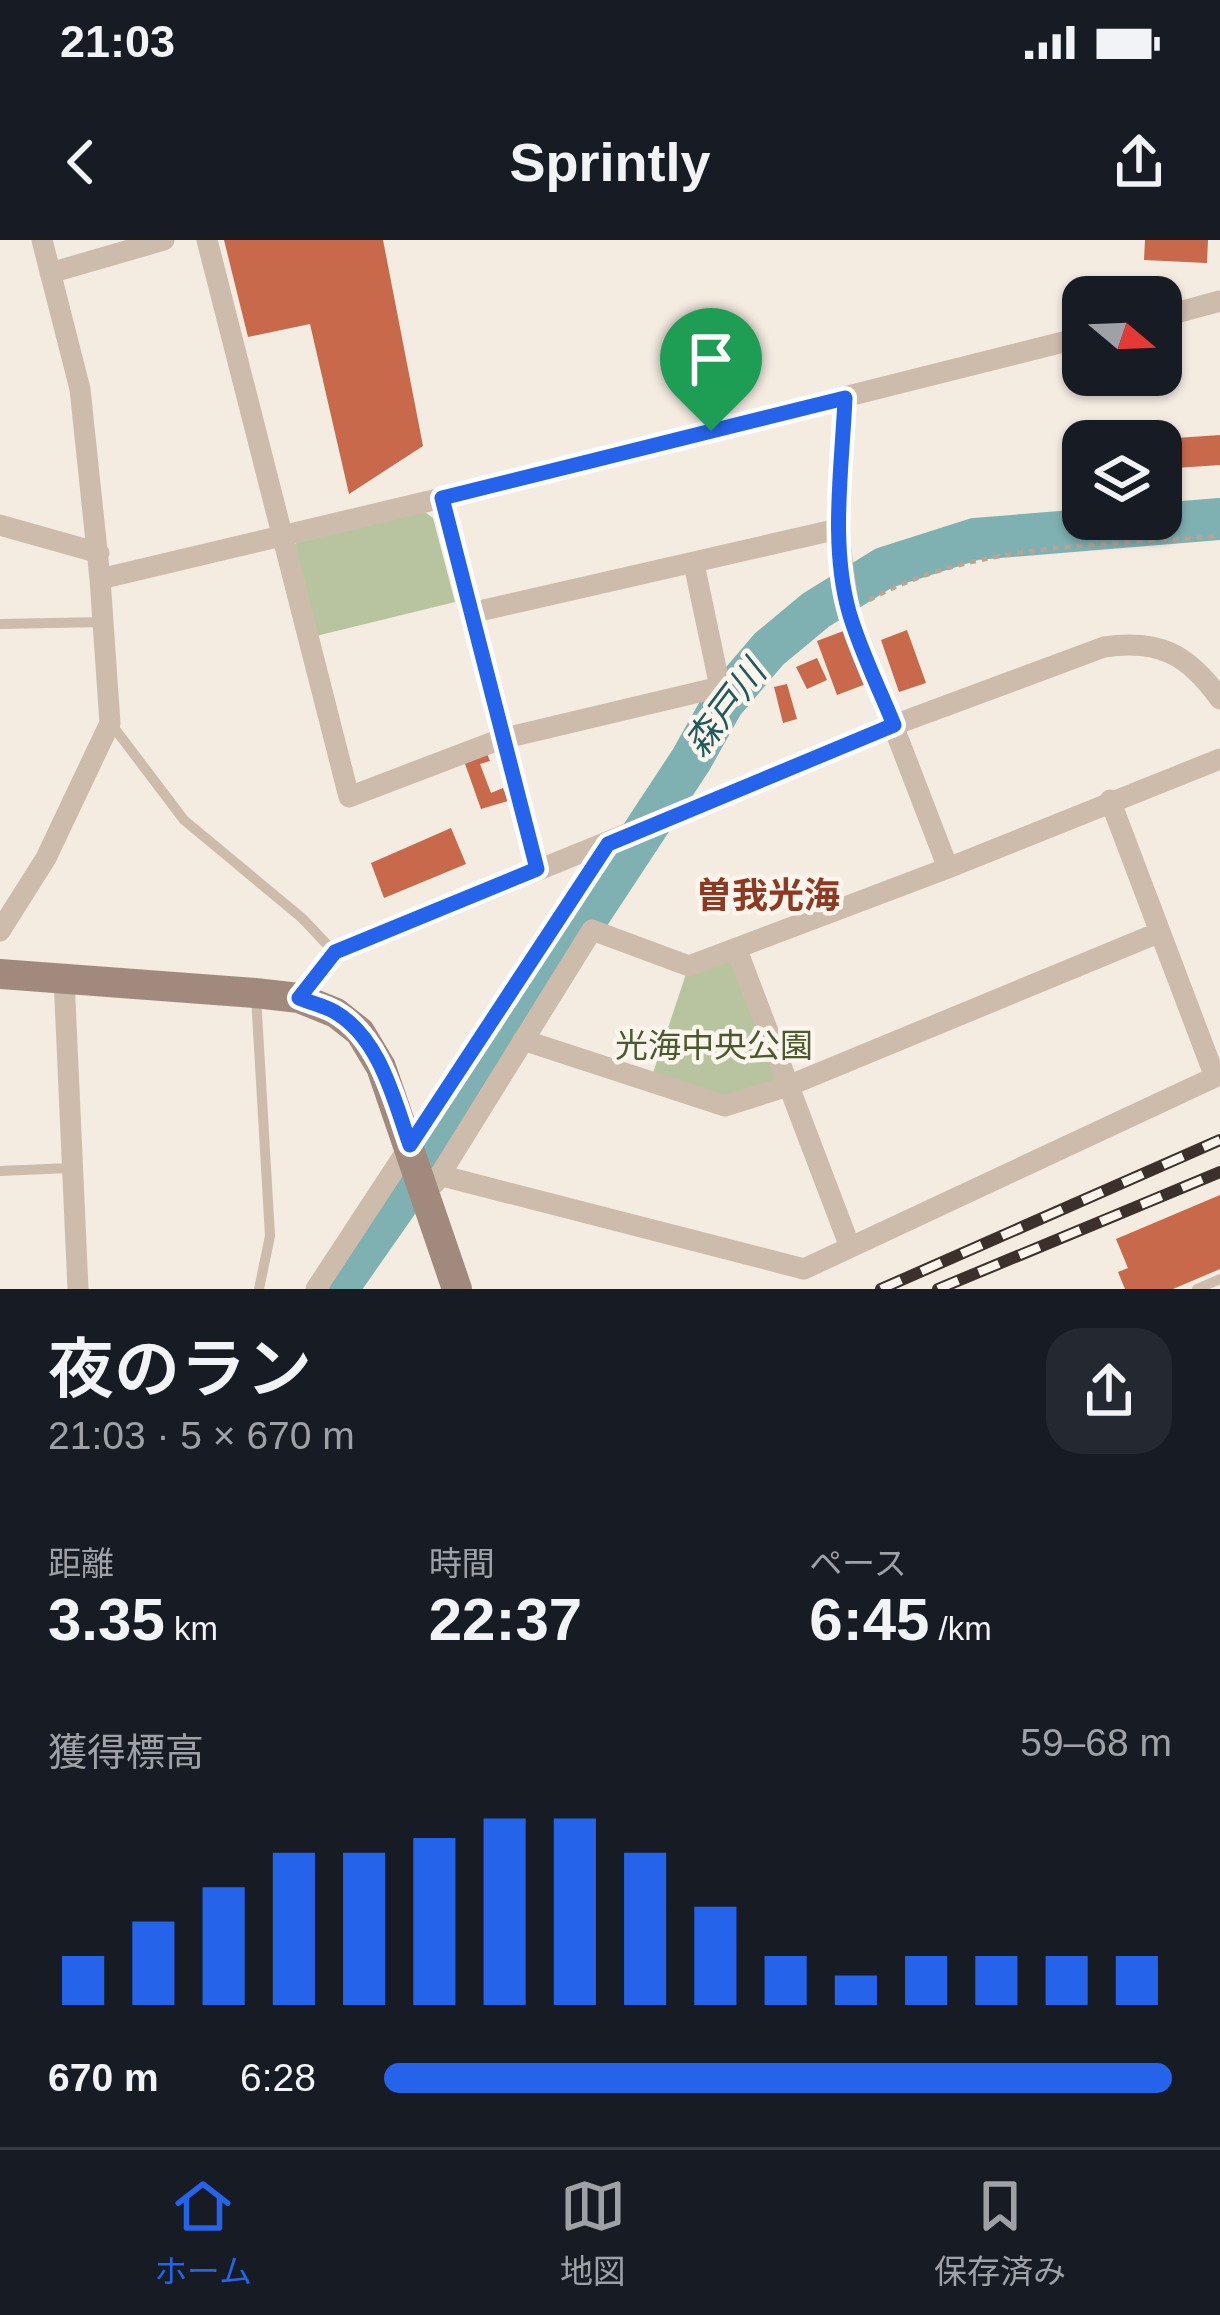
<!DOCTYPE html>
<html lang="ja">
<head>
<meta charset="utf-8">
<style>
  body { margin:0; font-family:Helvetica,"Noto Sans JP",sans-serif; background:#242831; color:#f1f3f6; height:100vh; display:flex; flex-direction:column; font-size:45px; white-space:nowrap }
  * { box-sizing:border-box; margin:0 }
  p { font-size:39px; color:#9ea1a6 }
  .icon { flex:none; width:66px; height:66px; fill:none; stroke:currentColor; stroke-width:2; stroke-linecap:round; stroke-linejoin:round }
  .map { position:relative; height:1049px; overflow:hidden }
  .panel { display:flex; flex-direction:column; background:#171b24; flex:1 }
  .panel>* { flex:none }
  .needle { width:78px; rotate:109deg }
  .fabs { position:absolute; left:1062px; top:36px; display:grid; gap:24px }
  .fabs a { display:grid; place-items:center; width:120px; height:120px; border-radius:24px; background:#171b24; box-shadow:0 3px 9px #0004; font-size:60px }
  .pin { position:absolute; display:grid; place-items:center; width:102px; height:102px; color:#fff; margin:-123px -51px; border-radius:50% 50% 50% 0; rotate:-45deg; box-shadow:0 0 12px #0007 }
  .pin .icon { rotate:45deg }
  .round { display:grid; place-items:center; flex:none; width:126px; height:126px; border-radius:36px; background:#242831 }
  .overview { display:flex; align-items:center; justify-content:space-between; height:204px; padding:0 48px }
  h1 { font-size:66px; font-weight:600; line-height:90px }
  .metrics { display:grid; grid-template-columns:repeat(3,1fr); gap:18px; height:204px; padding:12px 48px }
  .metrics div { display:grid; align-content:center }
  .metrics b { font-size:60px; font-weight:600 }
  .metrics small { font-size:33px; font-weight:400 }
  .metrics p { font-size:33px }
  .chart { height:336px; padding:24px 48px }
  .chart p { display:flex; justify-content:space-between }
  .chart svg { width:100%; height:216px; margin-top:12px; stroke:#2563eb; stroke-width:6 }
  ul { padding:0 48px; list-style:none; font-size:39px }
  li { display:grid; grid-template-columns:192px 144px 1fr; align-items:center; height:90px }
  li i { height:30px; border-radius:15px; background:#2563eb }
  .status { display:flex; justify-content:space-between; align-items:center; height:84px; padding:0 60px; background:#171b24; direction:ltr }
  .status svg { height:33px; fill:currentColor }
  header { display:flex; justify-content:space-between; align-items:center; height:156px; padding:0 48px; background:#171b24; font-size:54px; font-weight:600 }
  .menu { display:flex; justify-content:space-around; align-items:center; height:168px; border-top:3px solid #363941; background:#171b24; font-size:33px; color:#9ea1a6 }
  .menu a { display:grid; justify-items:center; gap:6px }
  .menu .active { color:#2563eb }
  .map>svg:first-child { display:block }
  .green { fill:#b8c4a0 }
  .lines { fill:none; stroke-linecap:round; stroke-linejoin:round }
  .river { stroke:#7fb0b2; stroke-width:42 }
  .building { fill:#c8694b }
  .path { stroke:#b9a596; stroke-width:4.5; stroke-dasharray:6 6; stroke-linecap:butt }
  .service { stroke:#cdbbac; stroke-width:10 }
  .minor { stroke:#cdbbac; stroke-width:21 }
  .secondary { stroke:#a18a7d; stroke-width:30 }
  .rail-casing { stroke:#3b302b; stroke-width:12 }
  .rail { stroke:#fbf5ee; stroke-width:8; stroke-dasharray:22; stroke-linecap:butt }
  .route-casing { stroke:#fff; stroke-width:24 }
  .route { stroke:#2563eb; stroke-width:15 }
  .labels { text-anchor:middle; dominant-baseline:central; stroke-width:9; stroke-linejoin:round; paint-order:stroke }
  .park-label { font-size:33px; fill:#4a5a2e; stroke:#fbf5ee }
  .water-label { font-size:36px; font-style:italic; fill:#1f5a5e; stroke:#fbf5ee }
  .neighbourhood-label { font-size:36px; font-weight:bold; fill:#8c3b22; stroke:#fbf5ee }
</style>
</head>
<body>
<div class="status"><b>21:03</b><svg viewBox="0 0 49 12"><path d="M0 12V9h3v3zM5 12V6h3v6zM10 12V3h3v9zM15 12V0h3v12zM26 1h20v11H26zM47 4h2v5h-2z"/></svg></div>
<header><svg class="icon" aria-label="back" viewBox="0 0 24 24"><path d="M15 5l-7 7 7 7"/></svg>Sprintly<svg class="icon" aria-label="share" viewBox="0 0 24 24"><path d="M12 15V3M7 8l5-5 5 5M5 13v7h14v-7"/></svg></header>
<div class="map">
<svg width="1220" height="1049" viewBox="0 0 1220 1049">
  <rect width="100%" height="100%" fill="#f4ebe1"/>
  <path class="green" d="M425,272L433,278L455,362L312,397L291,312L296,303Z
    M734,715L781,843L726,862L652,836L686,734Z"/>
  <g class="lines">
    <path class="river" d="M337,1049L439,903L691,520L723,463L769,409L816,370L884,328L975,299L1220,279"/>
  </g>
  <path class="building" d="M224,0H383L423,206L349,254L310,84L248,97Z
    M1145,0H1208L1207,23L1144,20Z
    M1220,195V225L1161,229V199Z
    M846,390L866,444L837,455L817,401Z
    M907,390L926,443L899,452L881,400Z
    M817,418L827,440L807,449L796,427Z
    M787,444L797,479L783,483L774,447Z
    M486,511L490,521L480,524L491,553L503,548L508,561L481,569L463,518Z
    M451,588L466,624L384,658L371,623Z
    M1220,955V1029L1173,1049H1125L1118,1032L1128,1028L1116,999Z"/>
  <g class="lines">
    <path class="path" d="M869,360C975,302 1102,306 1220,296"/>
    <path class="service" d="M0,384L103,382
      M112,485L184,580L302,678L335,713
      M256,756L270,996L259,1049
      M0,931L70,928
      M1197,1049L1220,1039"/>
    <path class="minor" d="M42,0L80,149L100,339
      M207,0L349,557L501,499L720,447L694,324
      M50,33L164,0
      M1161,77L1220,61
      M845,158L838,289L849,371L948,628
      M442,258L537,629
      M0,285L99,313
      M471,373L838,289
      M0,691L46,618L110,483L100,339L442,258L1083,97
      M737,710L850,1007
      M64,738L78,1049
      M299,758L335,713L894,485L1104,407C1159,399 1188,414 1220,459
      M523,800L725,866L788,846L1158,693
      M439,935L804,1029L1215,837L1110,560
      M435,943L592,690L689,726L948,628L1220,519
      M316,1049L608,604"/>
    <path class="secondary" d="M0,734L255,753L299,758L336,773L360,792L381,827L457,1049"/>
    <g class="rail-casing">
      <path id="rail" d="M881,1049L1220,900
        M938,1049L1220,932"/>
    </g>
    <use href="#rail" class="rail"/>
  </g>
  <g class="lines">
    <g class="route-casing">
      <path id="route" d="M845,158C842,228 830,304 849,372C860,410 879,448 894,485L608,604L410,905C394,860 380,798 335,772C325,766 311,763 299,758L335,712L537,629L442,258Z"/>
    </g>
    <use href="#route" class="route"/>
  </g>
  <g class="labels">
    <g class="park-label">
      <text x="714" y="805">光海中央公園</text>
    </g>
    <g class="water-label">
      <text transform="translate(725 468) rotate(-53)">森戸川</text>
    </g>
    <g class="neighbourhood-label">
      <text x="768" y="655">曽我光海</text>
    </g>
  </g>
</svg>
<div class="fabs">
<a><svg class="needle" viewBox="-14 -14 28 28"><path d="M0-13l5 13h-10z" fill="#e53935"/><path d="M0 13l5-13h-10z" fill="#9ea1a6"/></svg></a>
<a><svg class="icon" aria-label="layers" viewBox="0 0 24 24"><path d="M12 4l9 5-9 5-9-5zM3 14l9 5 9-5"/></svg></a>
</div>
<div class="pin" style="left:711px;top:191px;background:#1e9e55"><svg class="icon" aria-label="arrive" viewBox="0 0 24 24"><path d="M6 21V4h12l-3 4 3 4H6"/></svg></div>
</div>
<section class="panel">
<div class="overview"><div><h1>夜のラン</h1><p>21:03 · 5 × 670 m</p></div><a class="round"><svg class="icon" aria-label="share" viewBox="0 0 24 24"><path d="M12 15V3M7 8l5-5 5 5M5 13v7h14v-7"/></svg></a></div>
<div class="metrics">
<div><p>距離</p><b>3.35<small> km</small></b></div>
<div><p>時間</p><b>22:37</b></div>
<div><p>ペース</p><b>6:45<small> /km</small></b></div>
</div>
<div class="chart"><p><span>獲得標高</span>59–68 m</p>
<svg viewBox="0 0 160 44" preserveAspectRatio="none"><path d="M5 44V34M15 44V27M25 44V20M35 44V13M45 44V13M55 44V10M65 44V6M75 44V6M85 44V13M95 44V24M105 44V34M115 44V38M125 44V34M135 44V34M145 44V34M155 44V34"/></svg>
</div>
<ul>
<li><b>670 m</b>6:28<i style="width:100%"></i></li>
</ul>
</section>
<nav class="menu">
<a class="active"><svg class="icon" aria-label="home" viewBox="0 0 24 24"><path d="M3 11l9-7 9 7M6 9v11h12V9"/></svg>ホーム</a>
<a><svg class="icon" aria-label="map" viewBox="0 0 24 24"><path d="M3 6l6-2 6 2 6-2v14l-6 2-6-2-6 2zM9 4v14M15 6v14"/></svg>地図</a>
<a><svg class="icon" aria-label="saved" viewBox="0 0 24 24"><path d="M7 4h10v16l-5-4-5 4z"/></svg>保存済み</a>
</nav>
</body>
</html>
